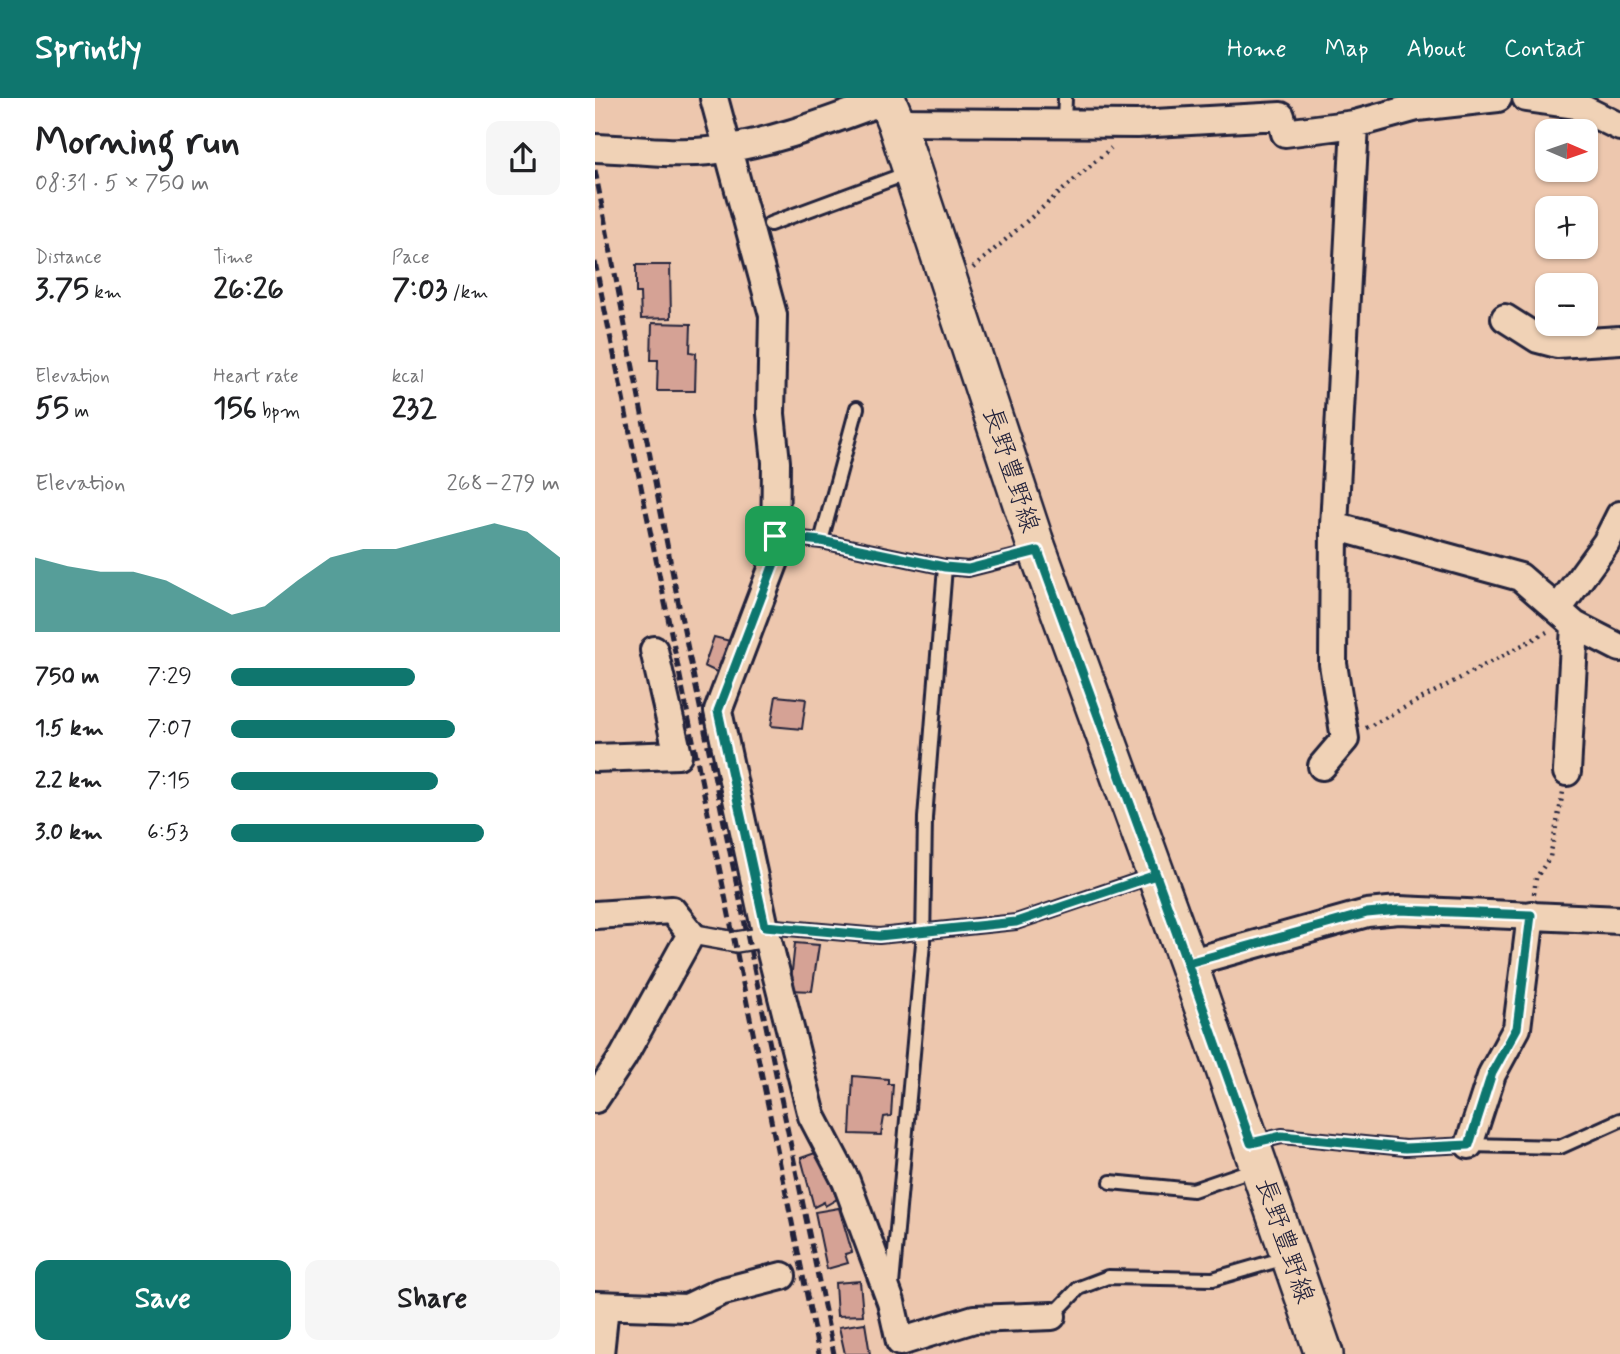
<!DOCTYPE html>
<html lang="en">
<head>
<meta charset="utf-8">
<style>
  body { margin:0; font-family:Mynerve,"Klee One",sans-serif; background:#f6f6f6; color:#202124; height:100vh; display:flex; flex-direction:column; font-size:26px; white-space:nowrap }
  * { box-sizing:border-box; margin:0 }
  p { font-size:23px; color:#757577 }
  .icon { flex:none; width:38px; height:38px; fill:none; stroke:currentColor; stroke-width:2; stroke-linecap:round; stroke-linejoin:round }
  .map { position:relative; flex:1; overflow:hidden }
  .drawer { display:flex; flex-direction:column; background:#fff; width:595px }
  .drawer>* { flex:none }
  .needle { width:46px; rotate:92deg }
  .controls { position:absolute; left:940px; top:21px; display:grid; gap:14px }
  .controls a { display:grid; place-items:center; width:63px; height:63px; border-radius:14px; background:#fff; box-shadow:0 2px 5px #0004; font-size:35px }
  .pin { position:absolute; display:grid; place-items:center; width:60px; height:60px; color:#fff; margin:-30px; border-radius:14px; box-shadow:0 4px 10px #0006 }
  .round { display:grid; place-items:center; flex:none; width:74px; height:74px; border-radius:14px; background:#f6f6f6 }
  .headline { display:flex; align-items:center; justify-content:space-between; height:119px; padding:0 35px }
  h1 { font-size:38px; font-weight:700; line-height:52px }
  .figures { display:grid; grid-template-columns:repeat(3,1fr); gap:10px; height:119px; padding:7px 35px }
  .figures div { display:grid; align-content:center }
  .figures b { font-size:30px; font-weight:700 }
  .figures small { font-size:19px; font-weight:400 }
  .figures p { font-size:19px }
  .chart { height:196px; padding:14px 35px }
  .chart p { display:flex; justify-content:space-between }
  .chart svg { width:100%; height:126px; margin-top:7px; fill:#0f766e; opacity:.7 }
  .cta { display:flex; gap:14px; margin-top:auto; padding:14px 35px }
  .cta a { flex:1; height:80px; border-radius:14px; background:#0f766e; color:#fff; font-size:28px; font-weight:700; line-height:80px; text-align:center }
  .cta a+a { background:#f6f6f6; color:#202124 }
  ul { padding:0 35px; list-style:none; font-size:23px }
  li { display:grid; grid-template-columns:112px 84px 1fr; align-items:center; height:52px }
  li i { height:18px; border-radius:9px; background:#0f766e }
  header { display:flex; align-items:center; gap:42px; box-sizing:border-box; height:98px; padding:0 35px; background:#0f766e; color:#fff }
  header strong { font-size:33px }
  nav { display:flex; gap:38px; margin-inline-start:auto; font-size:24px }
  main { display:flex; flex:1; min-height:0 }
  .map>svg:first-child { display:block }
  .building { fill:#d5a295; stroke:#22223b; stroke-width:2 }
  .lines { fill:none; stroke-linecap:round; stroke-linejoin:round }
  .service-casing { stroke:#22223b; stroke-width:18 }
  .pedestrian-casing { stroke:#22223b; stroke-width:24 }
  .minor-casing { stroke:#22223b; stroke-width:32 }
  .secondary-casing { stroke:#22223b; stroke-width:42 }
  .path { stroke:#22223b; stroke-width:4.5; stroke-dasharray:2 5; stroke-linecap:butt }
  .service { stroke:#f0d2b6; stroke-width:12 }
  .pedestrian { stroke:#f0d2b6; stroke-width:19 }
  .minor { stroke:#f0d2b6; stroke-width:26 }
  .secondary { stroke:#f0d2b6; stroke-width:37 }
  .rail { stroke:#22223b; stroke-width:5; stroke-dasharray:10 5; stroke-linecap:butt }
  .route-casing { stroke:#fff; stroke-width:14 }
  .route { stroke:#0f766e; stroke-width:9 }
  .labels { text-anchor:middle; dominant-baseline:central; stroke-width:7; stroke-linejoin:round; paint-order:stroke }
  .street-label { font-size:26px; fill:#22223b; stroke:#f0d2b6 }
</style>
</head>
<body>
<header>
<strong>Sprintly</strong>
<nav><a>Home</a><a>Map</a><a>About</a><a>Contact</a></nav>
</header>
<main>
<section class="drawer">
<div class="headline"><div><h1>Morning run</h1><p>08:31 · 5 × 750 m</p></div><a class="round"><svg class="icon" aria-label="share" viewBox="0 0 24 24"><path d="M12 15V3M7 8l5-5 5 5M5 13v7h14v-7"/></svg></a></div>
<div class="figures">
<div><p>Distance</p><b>3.75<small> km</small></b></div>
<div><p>Time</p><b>26:26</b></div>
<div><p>Pace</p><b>7:03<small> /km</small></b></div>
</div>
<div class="figures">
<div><p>Elevation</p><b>55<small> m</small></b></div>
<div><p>Heart rate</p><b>156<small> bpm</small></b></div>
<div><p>kcal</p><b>232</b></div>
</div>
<div class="chart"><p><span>Elevation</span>268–279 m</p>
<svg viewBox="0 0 160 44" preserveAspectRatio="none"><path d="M0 44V18L10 21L20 23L30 23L40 26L50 32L60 38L70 35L80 26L90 18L100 15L110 15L120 12L130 9L140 6L150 9L160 18V44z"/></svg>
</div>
<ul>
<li><b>750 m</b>7:29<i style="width:56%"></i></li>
<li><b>1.5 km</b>7:07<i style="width:68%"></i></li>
<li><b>2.2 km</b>7:15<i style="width:63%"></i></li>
<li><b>3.0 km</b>6:53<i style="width:77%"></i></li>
</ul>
<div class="cta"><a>Save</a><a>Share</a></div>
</section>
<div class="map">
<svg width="1025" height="1256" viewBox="0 0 1025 1256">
  <rect width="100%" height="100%" fill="#edc7ae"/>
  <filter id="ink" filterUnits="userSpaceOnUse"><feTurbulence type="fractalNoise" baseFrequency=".0143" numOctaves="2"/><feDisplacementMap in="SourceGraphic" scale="14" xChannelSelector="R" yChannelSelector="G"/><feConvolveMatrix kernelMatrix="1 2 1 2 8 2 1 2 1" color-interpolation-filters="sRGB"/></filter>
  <g filter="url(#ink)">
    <path class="building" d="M41,167H75L76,220L46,221L45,195H41Z
      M57,225L96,226L95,254L101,255L100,293H62L63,262H56Z
      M119,539L139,544L128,577L109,568Z
      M181,598L211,601L207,631L176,628Z
      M200,845L224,847L217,893L195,892Z
      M258,978L293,981V986H298L296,1018L289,1019L286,1037L255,1036Z
      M223,1054L242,1101L230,1108L229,1104L219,1109L206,1060Z
      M244,1110L257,1154L250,1156L253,1165L232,1171L220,1114Z
      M265,1183L268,1217L242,1218L240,1185Z
      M270,1225L275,1256H250L244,1229Z"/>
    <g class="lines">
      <g class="service-casing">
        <path id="service" d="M469,24L470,0
          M175,126L313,75
          M180,438L226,443L262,310
          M226,443L350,469L373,471L441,454
          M170,828L284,838L421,824L557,778
          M658,1045L687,1038L810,1050L874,1047L965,1049L1025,1022
          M516,1084L598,1092L662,1070
          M297,1187L328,845L330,720L350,469
          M457,1218L484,1190L513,1179L618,1181L694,1159"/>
      </g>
      <g class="pedestrian-casing">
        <path id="pedestrian" d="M96,836L141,844L172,839"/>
      </g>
      <g class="minor-casing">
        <path id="minor" d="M119,0L178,217L176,316L181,364L180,463L123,613L172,839L217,1018L251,1083L296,1204L305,1244L379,1221L457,1218
          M931,0L980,7L1025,29
          M301,24L542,26L686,18L690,35L760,26L822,9L903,0
          M0,50C37,51 77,57 114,53C176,46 234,23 291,2
          M910,220L943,241L962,246L1025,242
          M739,428L925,479L980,527L1025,550
          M963,511L1011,445L1025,417
          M0,660L83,657L59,552
          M727,668L750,641L738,566L739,428L760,26
          M972,674L980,527
          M0,817L77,812L96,836L28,959L0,1001
          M593,865L772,815L804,812L1025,822
          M874,1047L897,976L922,930L936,817
          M0,1207L92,1210L125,1194L187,1178
          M5,1256L10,1208"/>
      </g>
      <g class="secondary-casing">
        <path id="secondary" d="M291,0L301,24L439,442L593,865L729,1256"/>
      </g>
      <path class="path" d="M378,170L516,50
        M771,630L952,534
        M939,796L941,780L955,759L968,694"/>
      <use href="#service" class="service"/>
      <use href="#pedestrian" class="pedestrian"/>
      <use href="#minor" class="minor"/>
      <use href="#secondary" class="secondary"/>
      <path class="rail" d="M0,72L82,498L239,1256
        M0,164L224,1256"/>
    </g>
  </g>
  <g class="lines" filter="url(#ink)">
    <g class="route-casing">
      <path id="route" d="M180,438V463L123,613L170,828L284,838L421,824L561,777L656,1045L687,1038L810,1050L874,1047L897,975L922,930L936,817L804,812L772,815L593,865L443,453L373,471L350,469L226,443L180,438"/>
    </g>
    <use href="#route" class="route"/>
  </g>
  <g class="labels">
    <g class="street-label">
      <text transform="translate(415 372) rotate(72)">長野豊野線</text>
      <text transform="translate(689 1143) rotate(71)">長野豊野線</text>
    </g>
  </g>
</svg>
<div class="controls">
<a><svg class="needle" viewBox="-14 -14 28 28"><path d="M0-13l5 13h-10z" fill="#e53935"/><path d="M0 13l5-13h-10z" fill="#757577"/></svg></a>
<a>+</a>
<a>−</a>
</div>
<div class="pin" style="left:180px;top:438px;background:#1e9e55"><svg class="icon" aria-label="arrive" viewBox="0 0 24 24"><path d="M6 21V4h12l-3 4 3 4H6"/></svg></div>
</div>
</main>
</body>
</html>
